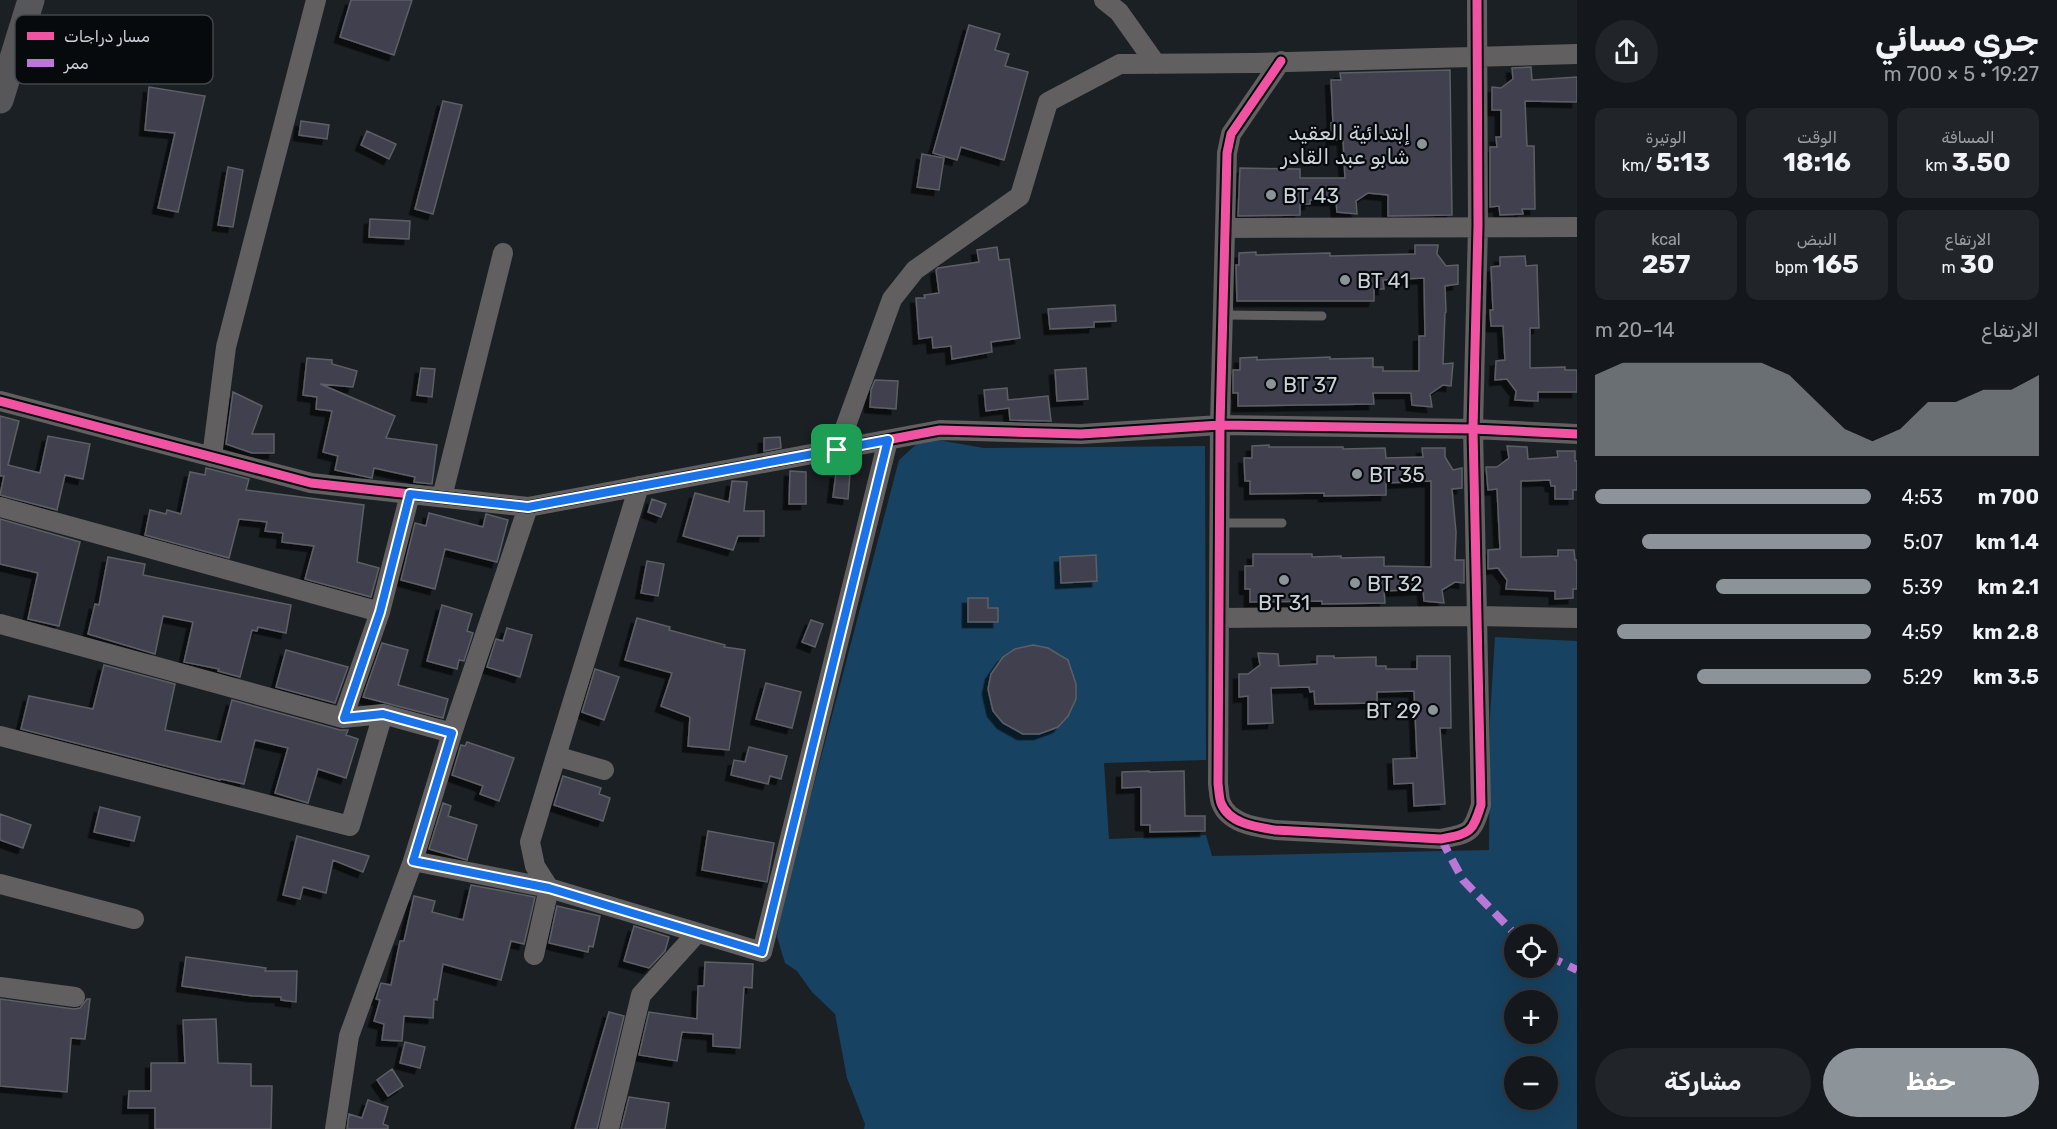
<!DOCTYPE html>
<html lang="ar">
<head>
<meta charset="utf-8">
<style>
  body { margin:0; font-family:Rubik,"Noto Sans Arabic",sans-serif; background:#212529; color:#f1f3f6; direction:rtl; height:100vh; display:flex; flex-direction:column; font-size:22px; white-space:nowrap }
  * { box-sizing:border-box; margin:0 }
  p { font-size:20px; color:#9da0a3 }
  .icon { flex:none; width:33px; height:33px; fill:none; stroke:currentColor; stroke-width:2; stroke-linecap:round; stroke-linejoin:round }
  .map { position:relative; flex:1; overflow:hidden; direction:ltr }
  .panel { display:flex; flex-direction:column; background:#14181c; width:480px }
  .panel>* { flex:none }
  .buttons { position:absolute; left:1504px; top:924px; display:grid; gap:12px }
  .buttons a { display:grid; place-items:center; width:54px; height:54px; border-radius:50%; background:#14181c; box-shadow:0 6px 24px #0002,0 0 0 2px #33373b; font-size:30px }
  .pin { position:absolute; display:grid; place-items:center; width:51px; height:51px; color:#fff; margin:-26px; border-radius:12px; box-shadow:0 3px 9px #0006 }
  .round { display:grid; place-items:center; flex:none; width:63px; height:63px; border-radius:32px; background:#212529 }
  .overview { display:flex; align-items:center; justify-content:space-between; height:102px; padding:0 18px }
  h1 { font-size:33px; font-weight:700; line-height:45px }
  .figures { display:grid; grid-template-columns:repeat(3,1fr); gap:9px; height:102px; padding:6px 18px }
  .figures div { display:grid; align-content:center; border-radius:12px; background:#212529; text-align:center }
  .figures b { font-size:26px; font-weight:700 }
  .figures small { font-size:16px; font-weight:400 }
  .figures p { font-size:16px }
  .chart { height:168px; padding:12px 18px }
  .chart p { display:flex; justify-content:space-between }
  .chart svg { width:100%; height:108px; margin-top:6px; fill:#8d9499; opacity:.7 }
  .button { display:flex; gap:12px; margin-top:auto; padding:12px 18px }
  .button a { flex:1; height:69px; border-radius:36px; background:#8d9499; color:#fff; font-size:24px; font-weight:700; line-height:69px; text-align:center }
  .button a+a { background:#212529; color:#f1f3f6 }
  ul { padding:0 18px; list-style:none; font-size:20px }
  li { display:grid; grid-template-columns:96px 72px 1fr; align-items:center; height:45px }
  li i { height:15px; border-radius:8px; background:#8d9499 }
  main { display:flex; flex:1; min-height:0 }
  .map>svg:first-child { display:block }
  .green { fill:#174261; fill-rule:evenodd }
  .building { fill:#414050; stroke:#5c5f63; stroke-width:1.5; filter:url(#shadow) }
  .lines { fill:none; stroke-linecap:round; stroke-linejoin:round }
  .lane { stroke:#615f60; stroke-width:9 }
  .street { stroke:#615f60; stroke-width:20 }
  .secondary { stroke:#57575a; stroke-width:27 }
  .quiet { stroke:#ba77d6; stroke-width:8; stroke-dasharray:15 8; stroke-linecap:butt }
  .cycleway-casing { stroke:#060a0d; stroke-width:13 }
  .cycleway { stroke:#f153a3; stroke-width:9 }
  .route-casing { stroke:#fff; stroke-width:12 }
  .route { stroke:#1a73e8; stroke-width:8 }
  .poi-dot { fill:#8d9499; stroke:#060a0d; stroke-width:2 }
  .labels { text-anchor:middle; dominant-baseline:central; stroke-width:4.5; stroke-linejoin:round; paint-order:stroke }
  .poi-label { font-size:21px; fill:#cbd2d8; stroke:#060a0d; text-anchor:start }
  .key { fill:#060a0d; stroke:#41464a; stroke-width:1.5 }
  .key-label { font-size:16px; fill:#cbd2d8 }
</style>
</head>
<body>
<main>
<section class="panel">
<div class="overview"><div><h1>جري مسائي</h1><p>19:27 · 5 × 700 m</p></div><a class="round"><svg class="icon" aria-label="share" viewBox="0 0 24 24"><path d="M12 15V3M7 8l5-5 5 5M5 13v7h14v-7"/></svg></a></div>
<div class="figures">
<div><p>المسافة</p><b>3.50<small> km</small></b></div>
<div><p>الوقت</p><b>18:16</b></div>
<div><p>الوتيرة</p><b>5:13<small> /km</small></b></div>
</div>
<div class="figures">
<div><p>الارتفاع</p><b>30<small> m</small></b></div>
<div><p>النبض</p><b>165<small> bpm</small></b></div>
<div><p>kcal</p><b>257</b></div>
</div>
<div class="chart"><p><span>الارتفاع</span>14–20 m</p>
<svg viewBox="0 0 160 44" preserveAspectRatio="none"><path d="M0 44V11L10 6L20 6L30 6L40 6L50 6L60 6L70 11L80 22L90 33L100 38L110 33L120 22L130 22L140 17L150 17L160 11V44z"/></svg>
</div>
<ul>
<li><b>700 m</b>4:53<i style="width:100%"></i></li>
<li><b>1.4 km</b>5:07<i style="width:83%"></i></li>
<li><b>2.1 km</b>5:39<i style="width:56%"></i></li>
<li><b>2.8 km</b>4:59<i style="width:92%"></i></li>
<li><b>3.5 km</b>5:29<i style="width:63%"></i></li>
</ul>
<div class="button"><a>حفظ</a><a>مشاركة</a></div>
</section>
<div class="map">
<svg width="1577" height="1129" viewBox="0 0 1577 1129">
  <defs>
    <filter id="shadow"><feDropShadow dx="-5.5" dy="5.5" stdDeviation="0" flood-color="#0009"/></filter>
  </defs>
  <rect width="100%" height="100%" fill="#1b2025"/>
  <path class="green" d="M932,439L984,448L1205,446L1206,760L1104,763L1109,839L1206,835L1212,856L1489,850L1490,716L1495,637L1577,641V1129H864L865,1124L847,1078L835,1014L812,992L797,971L785,963L777,937L781,910L899,460L921,440ZM1515,934H1548V968H1515ZM1515,1000H1548V1034H1515ZM1515,1066H1548V1100H1515Z"/>
  <path class="building" d="M351,0H412L394,55L340,37Z
    M969,25L1000,34L995,50L1009,54L1005,66L1028,72L1004,160L961,147L957,160L933,153Z
    M1531,67L1532,80L1577,77V102L1525,101L1527,146H1534L1535,209H1522L1523,214L1500,215L1499,206L1490,207V147H1497L1496,137H1501V110H1492V87L1501,88L1513,79L1512,68Z
    M1450,70L1452,215L1388,216V195L1368,193L1356,201L1357,214L1337,212L1336,200H1310V204H1300V215L1238,216L1240,168L1300,169V178H1345L1343,139L1332,140L1331,123H1333L1331,80H1341L1340,73Z
    M149,87L205,96L178,212L158,208L175,133L145,130Z
    M443,101L462,105L433,214L415,209Z
    M301,121L329,125L327,139L299,135Z
    M367,131L396,144L389,159L361,145Z
    M922,154L944,158L939,190L917,187Z
    M228,167L243,170L233,227L218,225Z
    M370,219L410,221L409,239L369,237Z
    M1415,245H1438L1437,254L1446,266L1458,265V284L1445,286L1446,312L1445,313L1443,364L1453,363L1451,386L1443,385L1430,394L1432,407L1412,405L1411,393H1373L1374,404L1238,406V393H1233V370H1240V358L1257,357V360L1330,357V359L1373,358V367H1383V371H1419V336H1425L1424,278L1383,280L1384,289H1374V301H1237L1236,265H1239V253L1256,252V255L1330,253V256L1415,254Z
    M997,247L999,260L1009,259L1020,338L991,342L992,352L952,359L951,346L933,348L932,337L919,339L916,298H925L924,295L939,293L936,270L938,268L979,262L977,250Z
    M1525,256L1526,266L1537,265L1539,328H1530V368L1565,367V370H1577V392H1538V401L1515,400L1516,391L1507,379L1495,380L1496,361L1505,360L1503,326H1491L1490,310H1493L1491,267L1500,266V257Z
    M1115,305L1116,321L1094,322V327L1050,329L1048,309Z
    M307,358L332,360V364L357,371L353,387L320,384L395,416L386,438L437,445L432,484L414,482L415,477L374,468L372,478L335,470L338,456L323,452L332,411L316,409L317,397L303,395Z
    M421,368L435,369L432,397L417,395Z
    M1086,368L1088,399L1057,401L1055,370Z
    M875,380L898,381L896,409L870,407L871,390Z
    M1007,388L1008,400L1048,396L1051,421L1010,420L1009,408L986,411L984,390Z
    M233,392L262,406L252,434H274V453H252L226,444Z
    M0,416L19,421L8,465L40,473L48,436L90,444L83,479L65,475L57,510L0,495L4,476H0Z
    M780,437L781,448L764,451V438Z
    M1269,445V447H1343V449L1385,448L1386,458L1423,457L1422,448H1445V457L1453,470L1462,468V488L1452,489L1456,532L1455,560H1464V583L1455,582L1442,590L1444,603L1424,601L1423,589L1384,591L1385,603L1322,604V601L1250,602V589H1245V566H1253V554H1312V557L1341,556V558L1384,557V566L1431,567V481L1386,483V495L1324,496V493L1250,494V481H1245L1244,458H1252V446Z
    M1507,446L1527,447L1528,459L1558,457L1557,451H1575V461H1577V490H1573V499H1555V486H1551L1550,480L1521,481V557L1558,556V550H1574L1575,560H1577V589H1573V598L1555,599V591L1506,589L1507,580L1498,568L1488,569V550L1500,549L1497,489L1488,490L1486,467H1497L1509,458Z
    M206,468L249,479L246,490L364,505L357,562L379,568L371,597L305,579L314,546L282,542L283,533L265,531L267,522L239,519L229,558L145,535L150,510L166,514L167,510L181,514L190,472L205,475Z
    M790,471L806,472V504H789Z
    M836,473L850,474L848,499L833,497Z
    M732,481L747,482L744,511H764V536H738L733,550L683,536L695,493L729,502Z
    M652,499L666,504L661,517L648,512Z
    M429,513L483,527L486,514L508,520L497,562L445,549L435,589L401,580L415,523L426,526Z
    M0,519L80,542L59,626L28,619L38,573L0,564Z
    M1096,555L1097,581L1061,583L1060,557Z
    M108,557L145,564L143,575L291,605L286,633L258,627L257,631L252,630L240,677L218,671L219,669L184,662L193,622L163,616L155,654L88,634L95,604L99,605Z
    M647,561L664,564L658,596L641,593Z
    M968,598H988V608H998V622H968Z
    M442,605L472,614L467,631L473,633L464,661L459,660L457,669L427,661Z
    M637,618L670,627L669,630L725,645L724,647L745,650L729,750L688,746L690,717L661,706L672,673L625,660Z
    M811,620L823,624L815,647L802,642Z
    M507,628L532,635L520,677L487,667L496,639L503,641Z
    M382,643L408,650L398,685L448,699L443,718L363,697Z
    M1033,645L1048,648L1068,660L1076,684V699L1068,716L1058,727L1039,734H1023L1003,723L993,711L988,689L991,674L1003,657L1015,649Z
    M286,650L348,667L335,703L276,687Z
    M1258,653L1278,654L1279,666L1317,664V656H1334V658L1376,657V666H1386V669H1417V656H1450L1451,728H1440L1445,804L1414,806L1413,783L1394,784L1393,759L1417,758L1414,691L1377,692V703L1315,704L1314,691L1310,692L1309,687L1271,688L1273,723L1248,724V696L1239,697V674H1248L1260,665Z
    M104,665L175,684L165,730L221,742L232,700L340,730H348L346,735L358,739L346,778L318,769L308,803L275,793L288,748L255,740L244,784L221,779L220,780L21,729L29,696L93,709Z
    M595,669L619,677L604,720L582,712Z
    M766,683L801,692L792,728L756,719Z
    M467,742L514,758L499,801L480,794L483,786L452,775L461,745L465,746Z
    M749,747L787,756L781,779L770,776L768,784L731,775L734,760L745,762Z
    M1149,771V772L1184,771L1185,816H1205V831L1150,832V825H1141V787L1122,788V772Z
    M563,776L601,788L599,794L610,798L603,821L554,805Z
    M443,803L451,806L448,816L477,825L467,860L429,849Z
    M100,807L140,817L134,841L94,832Z
    M0,814L31,825L23,848L0,840Z
    M708,831L774,843L767,882L702,870Z
    M297,836L369,856L363,872L333,860L326,893L303,887L300,899L283,895Z
    M471,885L535,897L524,944L511,941L501,980L443,964L437,1000L434,999L433,1018L404,1016L402,1041L382,1040L384,1024L374,1021L380,1000L376,999L381,983L391,985L400,941H404L414,896L435,901L432,912L463,920Z
    M557,906L600,916L593,947L589,946L588,952L549,943Z
    M634,926L669,937L665,951L649,968L624,961Z
    M186,957L266,968L265,971H297L296,1002L281,1000V997L253,996L182,986Z
    M705,962L753,964L752,988L744,987L740,1048L713,1046V1034L682,1032L677,1061L639,1055L649,1012L697,1019L698,986H704Z
    M0,999L74,1009L80,1008L87,999H90L85,1039L71,1038L67,1092L0,1086Z
    M609,1012L624,1016L597,1129H575Z
    M216,1019L218,1063L251,1064V1086H272L271,1129H155V1108H128L129,1091H151V1063H185L183,1020Z
    M405,1042L425,1047L420,1068L400,1063Z
    M392,1069L403,1086L388,1096L377,1080Z
    M629,1097L669,1103L665,1129H621Z
    M368,1100L388,1107L383,1124L388,1126V1129H347L349,1114L362,1118Z"/>
  <g class="lines">
    <path class="lane" d="M1223,315L1322,316
      M1219,523H1282"/>
    <path class="street" d="M1104,0L1119,12L1156,64
      M1281,61L1231,134L1227,153L1220,425L1218,784C1219,790 1219,798 1221,803C1229,824 1257,827 1275,830L1441,839C1470,833 1472,834 1481,805L1473,429L1478,226L1477,0
      M1225,228L1577,227
      M0,401L311,483L528,507L940,430L1081,434L1220,425L1473,429L1577,434
      M837,450L892,299L915,270L1020,196L1048,102L1120,64L1255,63L1577,54
      M212,457L226,347L316,0
      M442,497L503,253
      M0,507L380,612L343,718
      M380,612L410,494
      M1219,618L1477,616L1577,618
      M0,624L343,718L383,714L452,733L528,507
      M0,736L350,826L383,714
      M604,770L556,756L639,486
      M413,861L452,733
      M0,884L134,919
      M534,955L549,888L535,866L530,842L556,756
      M0,987L75,997
      M335,1129L349,1036L413,861L549,888L762,952L888,440
      M609,1129L641,995L697,933"/>
    <path class="secondary" d="M0,100L31,0"/>
    <path class="quiet" d="M1441,839L1463,880L1515,934
      M1548,956L1577,970"/>
    <g class="cycleway-casing">
      <path id="cycleway" d="M1281,61L1231,134L1227,153L1220,425L1218,784C1219,790 1219,798 1221,803C1229,824 1257,827 1275,830L1441,839C1470,833 1472,834 1481,805L1473,429L1478,226L1477,0
        M0,401L311,483L528,507L940,430L1081,434L1220,425L1473,429L1577,434"/>
    </g>
    <use href="#cycleway" class="cycleway"/>
  </g>
  <g class="lines">
    <g class="route-casing">
      <path id="route" d="M888,440L762,952L549,888L413,861L452,733L383,714L344,718L380,612L410,494L528,507Z"/>
    </g>
    <use href="#route" class="route"/>
  </g>
  <g class="poi-dot">
    <circle cx="1422" cy="144" r="6"/>
    <circle cx="1271" cy="195" r="6"/>
    <circle cx="1345" cy="280" r="6"/>
    <circle cx="1271" cy="384" r="6"/>
    <circle cx="1357" cy="474" r="6"/>
    <circle cx="1284" cy="580" r="6"/>
    <circle cx="1355" cy="583" r="6"/>
    <circle cx="1433" cy="710" r="6"/>
  </g>
  <g class="labels">
    <g class="poi-label">
      <text x="1410" y="132" text-anchor="end">إبتدائية العقيد<tspan x="1410" dy="24">شابو عبد القادر</tspan></text>
      <text x="1283" y="195">BT 43</text>
      <text x="1357" y="280">BT 41</text>
      <text x="1283" y="384">BT 37</text>
      <text x="1369" y="474">BT 35</text>
      <text x="1367" y="583">BT 32</text>
      <text x="1284" y="602" text-anchor="middle">BT 31</text>
      <text x="1421" y="710" text-anchor="end">BT 29</text>
    </g>
  </g>
  <rect x="15" y="15" width="198" height="69" rx="9" class="key"/>
  <rect x="27" y="32" width="27" height="8" fill="#f153a3"/>
  <rect x="27" y="59" width="27" height="8" fill="#ba77d6"/>
  <g class="key-label">
    <text x="64" y="42">مسار دراجات</text>
    <text x="64" y="69">ممر</text>
  </g>
</svg>
<div class="buttons">
<a><svg class="icon" aria-label="locate" viewBox="0 0 24 24"><circle cx="12" cy="12" r="6"/><path d="M12 2v4M12 18v4M2 12h4M18 12h4"/></svg></a>
<a>+</a>
<a>−</a>
</div>
<div class="pin" style="left:837px;top:450px;background:#1e9e55"><svg class="icon" aria-label="arrive" viewBox="0 0 24 24"><path d="M6 21V4h12l-3 4 3 4H6"/></svg></div>
</div>
</main>
</body>
</html>
